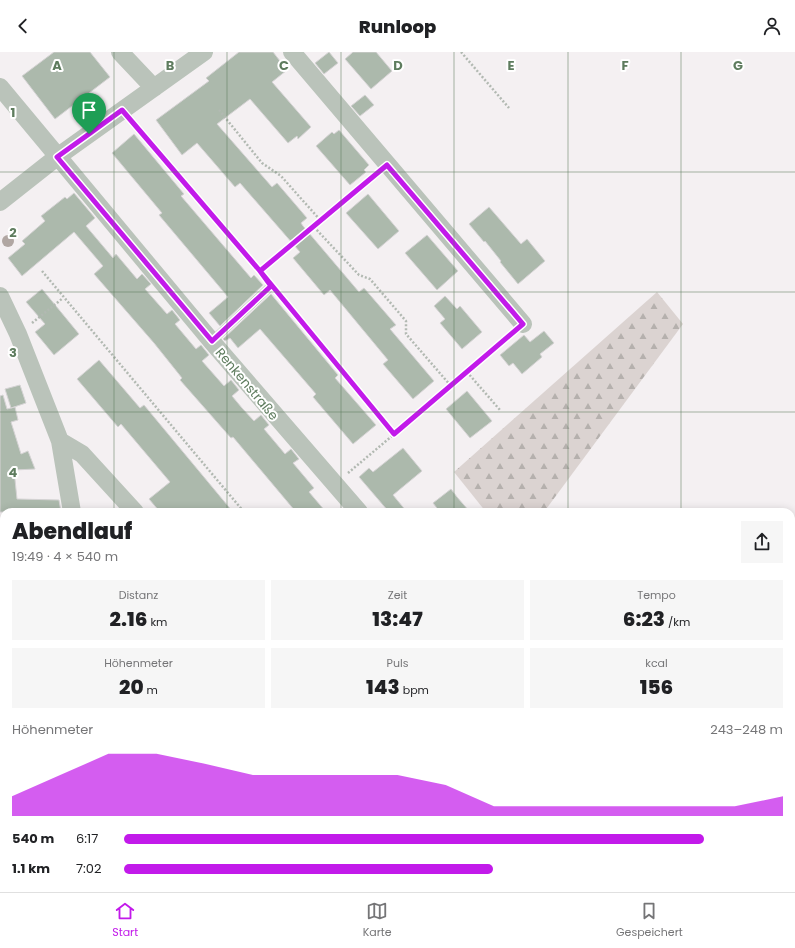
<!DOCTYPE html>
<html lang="de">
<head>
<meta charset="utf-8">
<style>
  body { margin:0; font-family:Poppins,sans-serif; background:#f6f6f6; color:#202124; height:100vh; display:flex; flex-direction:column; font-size:15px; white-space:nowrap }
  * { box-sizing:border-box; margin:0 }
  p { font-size:13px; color:#757577 }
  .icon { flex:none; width:22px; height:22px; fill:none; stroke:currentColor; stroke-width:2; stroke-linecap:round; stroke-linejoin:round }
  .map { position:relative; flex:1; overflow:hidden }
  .sheet { position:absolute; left:0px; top:456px; width:795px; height:384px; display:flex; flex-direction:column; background:#fff; border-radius:12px 12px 0 0; box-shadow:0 2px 10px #0003 }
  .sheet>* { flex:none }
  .pin { position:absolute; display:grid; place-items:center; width:34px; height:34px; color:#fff; margin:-41px -17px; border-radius:50% 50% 50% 0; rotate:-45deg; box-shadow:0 0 4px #0007 }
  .pin .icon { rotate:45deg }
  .round { display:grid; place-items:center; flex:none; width:42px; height:42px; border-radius:0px; background:#f6f6f6 }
  .headline { display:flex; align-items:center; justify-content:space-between; height:68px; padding:0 12px }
  h1 { font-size:22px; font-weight:800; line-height:30px }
  .metrics { display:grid; grid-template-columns:repeat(3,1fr); gap:6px; height:68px; padding:4px 12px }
  .metrics div { display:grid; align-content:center; border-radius:0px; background:#f6f6f6; text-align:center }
  .metrics b { font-size:20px; font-weight:800 }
  .metrics small { font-size:11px; font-weight:400 }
  .metrics p { font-size:11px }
  .chart { height:112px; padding:8px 12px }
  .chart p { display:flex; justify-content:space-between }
  .chart svg { width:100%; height:72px; margin-top:4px; fill:#c21aea; opacity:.7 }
  ul { padding:0 12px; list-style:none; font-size:13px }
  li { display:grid; grid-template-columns:64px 48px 1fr; align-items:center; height:30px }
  li i { height:10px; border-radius:5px; background:#c21aea }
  header { display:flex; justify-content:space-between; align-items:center; height:52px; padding:0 12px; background:#fff; font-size:18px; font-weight:800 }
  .dock { display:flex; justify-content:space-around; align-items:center; height:56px; border-top:1px solid #e0e0e0; background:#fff; font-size:11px; color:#757577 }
  .dock a { display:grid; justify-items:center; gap:2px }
  .dock .selected { color:#c21aea }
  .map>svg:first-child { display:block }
  .forest { fill:url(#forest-firs) }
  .building { fill:#acb9ac; stroke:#d5d3d4 }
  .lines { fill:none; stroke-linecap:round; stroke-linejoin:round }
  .path { stroke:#b2b9b2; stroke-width:2.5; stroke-dasharray:2 2; stroke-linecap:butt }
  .service { stroke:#bac3ba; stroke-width:9 }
  .minor { stroke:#bac3ba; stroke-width:18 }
  .tertiary { stroke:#bac3ba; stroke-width:22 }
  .tree { fill:#b0a6a2 }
  .route-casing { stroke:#fff; stroke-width:8 }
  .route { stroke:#c21aea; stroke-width:5 }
  .grid { fill:none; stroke:#5e7c5e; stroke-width:1; stroke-opacity:0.55 }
  .labels { text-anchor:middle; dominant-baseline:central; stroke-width:4; stroke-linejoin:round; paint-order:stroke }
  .street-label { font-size:13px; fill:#5e7c5e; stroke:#fff }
  .grid-label { font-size:13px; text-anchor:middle; font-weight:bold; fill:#5e7c5e; stroke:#fff; stroke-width:4; stroke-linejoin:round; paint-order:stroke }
</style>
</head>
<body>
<header><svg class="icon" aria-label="back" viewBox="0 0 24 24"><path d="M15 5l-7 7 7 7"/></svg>Runloop<svg class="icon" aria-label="person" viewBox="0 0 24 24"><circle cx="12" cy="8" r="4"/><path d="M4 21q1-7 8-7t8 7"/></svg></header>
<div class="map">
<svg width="795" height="840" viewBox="0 0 795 840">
  <defs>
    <pattern id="forest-firs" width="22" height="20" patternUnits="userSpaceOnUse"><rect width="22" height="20" fill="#dbd3d1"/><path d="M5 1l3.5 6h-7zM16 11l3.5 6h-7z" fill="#b5b0ad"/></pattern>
  </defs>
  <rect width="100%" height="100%" fill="#f4f0f2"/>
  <path class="forest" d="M657,240L683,272L544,460H486L454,420Z"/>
  <path class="building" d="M54,0H90L110,25L55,67L22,24Z
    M239,0H273L287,18L272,30L311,75L298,87L297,84L288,91L250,47L217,72L272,135L277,131L307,166L301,171L303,174L359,240L364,236L396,273L390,277L434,329L413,347L383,312L388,308L330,238L324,243L293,206L300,200L240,131L235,135L197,91L182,103L156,68L209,29L206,26Z
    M329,0L338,11L324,22L315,11Z
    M353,0H376L392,19L371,37L345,7Z
    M365,43L374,53L360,64L351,54Z
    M339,78L369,113L364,118L366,120L350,133L316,94L332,80L334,82Z
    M134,82L184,142L181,144L251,226L254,223L263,233L220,274L209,261L228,245L159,163L162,161L112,101Z
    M74,141L95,166L86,174L113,206L116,202L137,227L142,222L151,232L145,237L167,262L172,258L180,268L175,272L196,297L201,293L209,303L202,309L224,334L231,328L239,338L232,344L242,356L254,369L261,363L269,373L264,377L285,402L291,397L299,407L293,411L314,436L309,440L326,460H296L233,385L231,386L180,328L182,326L154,291L94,222L103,214L74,180L22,224L8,206L25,192L22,189L45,169L41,164L65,145L67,147Z
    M368,142L399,179L378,197L346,161Z
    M489,155L521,192L527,187L545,209L518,232L500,210L501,209L485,189L484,190L469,172Z
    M427,183L458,219L437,238L405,201Z
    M42,237L79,282L54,303L35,280L45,272L26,250Z
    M271,242L338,323L335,326L376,373L353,392L313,345L316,342L260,277L238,296L230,286L225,289L223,287Z
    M445,244L457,257L460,254L482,280L462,297L440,271L445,267L434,254Z
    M544,279L554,291L540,302L542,305L522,322L513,311L509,314L500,303L524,283L530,290Z
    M99,308L140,356L144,353L233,460H160L149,447L170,430L121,372L118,375L77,327Z
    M20,333L26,351L11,356L5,337Z
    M467,339L492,369L470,386L446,357Z
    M3,343L7,357L15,355L18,368L11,370L21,402L28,399L35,417L14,418L17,447L59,448L61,460H0V344Z
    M403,396L422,419L393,443L407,460H389L359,425L369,416L373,420Z
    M451,437L457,445L470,460H440L433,451Z"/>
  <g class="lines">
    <path class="path" d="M461,0L509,56
      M219,58L262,111L281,124L321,169
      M133,71L263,224
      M314,175L359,223L370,227L406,269V282L451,334
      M42,219L244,460
      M260,219L375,123
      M278,243L394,382
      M32,271L63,246
      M467,320L500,358
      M348,421L511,284
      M28,836L31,840"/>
    <path class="service" d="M212,289L271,234
      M0,474H4"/>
    <path class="minor" d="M120,0L154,36
      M292,0L523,272
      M0,35L213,291L359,460
      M0,150L57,105L204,0
      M0,244L18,282L60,389L72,460
      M60,389L82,402L135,460
      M0,813L4,815
      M143,836L147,840
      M215,840L218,836"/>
    <path class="tertiary" d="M0,774L4,778
      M54,836L57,840"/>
  </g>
  <circle class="tree" cx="8" cy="189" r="6"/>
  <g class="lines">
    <g class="route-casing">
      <path id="route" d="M89,82L57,105L212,289L271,234L260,219L387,113L523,272L394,382L260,219L122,58L89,82"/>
    </g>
    <use href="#route" class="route"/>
  </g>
  <path class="grid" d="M114,0V460M227,0V460M341,0V460M454,0V460M568,0V460M681,0V460M0,120H795M0,240H795M0,360H795M0,480H4M791,480H795M0,600H4M791,600H795M0,720H4M791,720H795M114,836V840M227,836V840M341,836V840M454,836V840M568,836V840M681,836V840"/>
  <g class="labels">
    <g class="street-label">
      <text transform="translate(247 332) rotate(50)">Renkenstraße</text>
    </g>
  </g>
  <g class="grid-label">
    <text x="57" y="18">A</text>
    <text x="170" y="18">B</text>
    <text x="284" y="18">C</text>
    <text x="398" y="18">D</text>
    <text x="511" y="18">E</text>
    <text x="625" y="18">F</text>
    <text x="738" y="18">G</text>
    <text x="13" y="65">1</text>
    <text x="13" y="185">2</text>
    <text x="13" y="305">3</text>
    <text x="13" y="425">4</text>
  </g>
</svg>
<div class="pin" style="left:89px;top:82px;background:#1e9e55"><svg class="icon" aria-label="arrive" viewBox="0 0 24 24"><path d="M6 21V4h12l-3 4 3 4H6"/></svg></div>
<section class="sheet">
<div class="headline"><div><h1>Abendlauf</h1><p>19:49 · 4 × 540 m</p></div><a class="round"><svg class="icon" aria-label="share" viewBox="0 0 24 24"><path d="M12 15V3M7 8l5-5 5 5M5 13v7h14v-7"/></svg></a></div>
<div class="metrics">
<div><p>Distanz</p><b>2.16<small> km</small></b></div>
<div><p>Zeit</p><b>13:47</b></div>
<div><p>Tempo</p><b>6:23<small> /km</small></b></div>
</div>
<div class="metrics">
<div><p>Höhenmeter</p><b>20<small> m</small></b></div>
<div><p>Puls</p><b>143<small> bpm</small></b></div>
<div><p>kcal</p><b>156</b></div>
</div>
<div class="chart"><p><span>Höhenmeter</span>243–248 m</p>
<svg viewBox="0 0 160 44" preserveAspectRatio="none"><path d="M0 44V32L10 19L20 6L30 6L40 12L50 19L60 19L70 19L80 19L90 25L100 38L110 38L120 38L130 38L140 38L150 38L160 32V44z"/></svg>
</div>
<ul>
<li><b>540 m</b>6:17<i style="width:88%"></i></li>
<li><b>1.1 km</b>7:02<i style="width:56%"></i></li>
</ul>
</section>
</div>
<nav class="dock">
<a class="selected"><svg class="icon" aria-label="home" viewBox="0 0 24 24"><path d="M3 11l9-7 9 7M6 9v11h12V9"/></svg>Start</a>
<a><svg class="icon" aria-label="map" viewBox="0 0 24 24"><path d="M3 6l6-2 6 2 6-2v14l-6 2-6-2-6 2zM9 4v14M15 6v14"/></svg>Karte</a>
<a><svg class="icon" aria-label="saved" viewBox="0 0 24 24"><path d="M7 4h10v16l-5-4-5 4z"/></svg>Gespeichert</a>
</nav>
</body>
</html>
